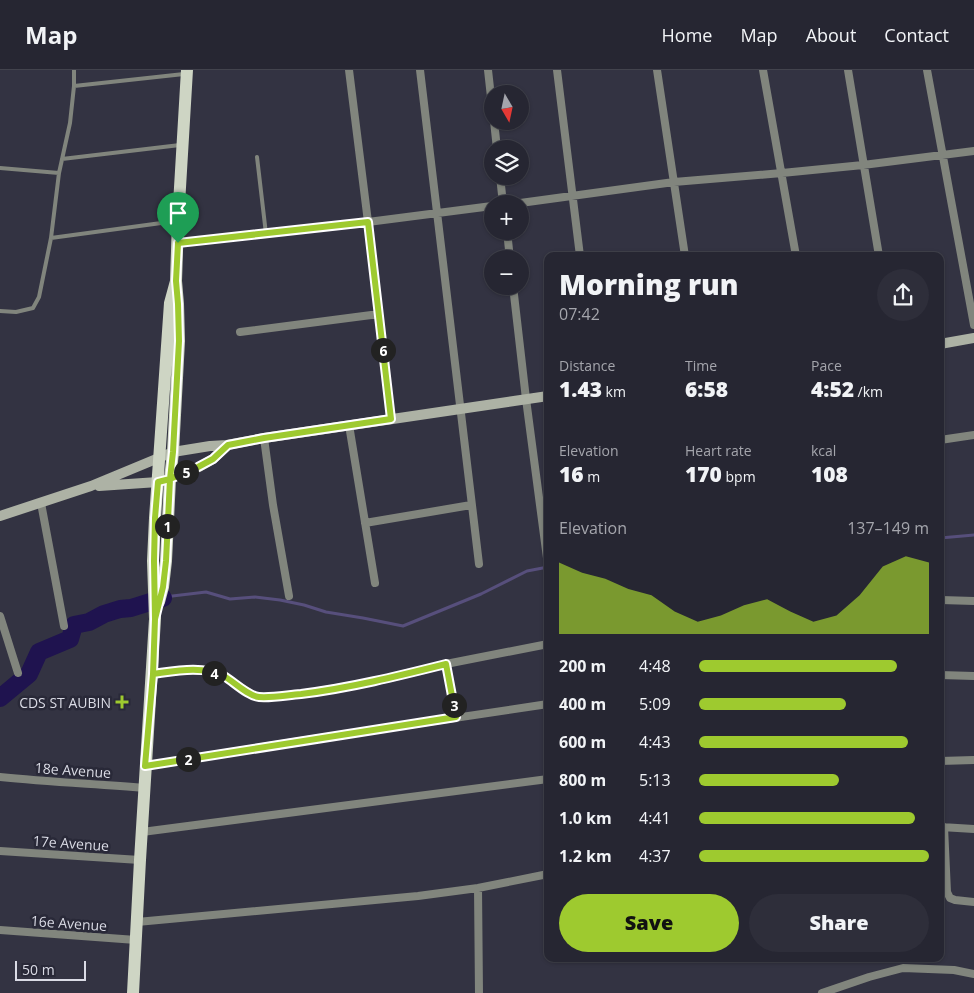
<!DOCTYPE html>
<html lang="en">
<head>
<meta charset="utf-8">
<style>
  body { margin:0; font-family:"Open Sans",sans-serif; background:#2e2e3a; color:#f1f3f6; height:100vh; display:flex; flex-direction:column; font-size:19px; white-space:nowrap }
  * { box-sizing:border-box; margin:0 }
  p { font-size:16px; color:#a4a5ac }
  .icon { flex:none; width:28px; height:28px; fill:none; stroke:currentColor; stroke-width:2; stroke-linecap:round; stroke-linejoin:round }
  .map { position:relative; flex:1; overflow:hidden }
  .details { position:absolute; left:544px; top:182px; width:400px; height:710px; display:flex; flex-direction:column; background:#262632; border-radius:10px; box-shadow:0 1px 4px #0004,0 0 0 1px #42434d }
  .details>* { flex:none }
  .needle { width:32px; rotate:171deg }
  .fabs { position:absolute; left:484px; top:15px; display:grid; gap:10px }
  .fabs a { display:grid; place-items:center; width:45px; height:45px; border-radius:50%; background:#262632; box-shadow:0 1px 4px #0004,0 0 0 1px #42434d; font-size:25px }
  .scale { position:absolute; left:15px; bottom:12px; width:71px; box-sizing:border-box; padding-left:5px; border:2px solid #dadbe5; border-top:0; font-size:14px; line-height:18px; white-space:nowrap; color:#dadbe5; -webkit-text-stroke:4px #292938; paint-order:stroke }
  .pin { position:absolute; display:grid; place-items:center; width:42px; height:42px; color:#fff; margin:-51px -21px; border-radius:50% 50% 50% 0; rotate:-45deg; box-shadow:0 0 5px #0007 }
  .pin .icon { rotate:45deg }
  .km { position:absolute; width:25px; height:25px; margin:-12px; border-radius:50%; background:#222; color:#fff; font-size:14px; line-height:25px; text-align:center }
  .round { display:grid; place-items:center; flex:none; width:52px; height:52px; border-radius:26px; background:#2e2e3a }
  .head { display:flex; align-items:center; justify-content:space-between; height:85px; padding:0 15px }
  h1 { font-size:28px; font-weight:800; line-height:38px }
  .stats { display:grid; grid-template-columns:repeat(3,1fr); gap:8px; height:85px; padding:5px 15px }
  .stats div { display:grid; align-content:center }
  .stats b { font-size:21px; font-weight:800 }
  .stats small { font-size:14px; font-weight:400 }
  .stats p { font-size:14px }
  .chart { height:140px; padding:10px 15px }
  .chart p { display:flex; justify-content:space-between }
  .chart svg { width:100%; height:90px; margin-top:5px; fill:#9eca2f; opacity:.7 }
  .action { display:flex; gap:10px; margin-top:auto; padding:10px 15px }
  .action a { flex:1; height:58px; border-radius:30px; background:#9eca2f; color:#111; font-size:20px; font-weight:800; line-height:58px; text-align:center }
  .action a+a { background:#2e2e3a; color:#f1f3f6 }
  ul { padding:0 15px; list-style:none; font-size:16px }
  li { display:grid; grid-template-columns:80px 60px 1fr; align-items:center; height:38px }
  li i { height:12px; border-radius:6px; background:#9eca2f }
  header { display:flex; align-items:center; gap:30px; box-sizing:border-box; height:70px; padding:0 25px; background:#262632; border-bottom:1px solid #42434d }
  header strong { font-size:24px }
  nav { display:flex; gap:28px; margin-inline-start:auto; font-size:18px }
  .map>svg:first-child { display:block }
  .lines { fill:none; stroke-linecap:round; stroke-linejoin:round }
  .stream { stroke:#574f7c; stroke-width:3 }
  .river { stroke:#1f134f; stroke-width:18 }
  .lane { stroke:#81857d; stroke-width:4 }
  .street { stroke:#81857d; stroke-width:8 }
  .secondary { stroke:#adb2a5; stroke-width:10 }
  .primary { stroke:#ced5c4; stroke-width:12 }
  .route-casing { stroke:#fff; stroke-width:10 }
  .route { stroke:#9eca2f; stroke-width:6 }
  .poi-dot { fill:#9eca2f; stroke:#292938; stroke-width:2 }
  .labels { text-anchor:middle; dominant-baseline:central; stroke-width:5; stroke-linejoin:round; paint-order:stroke }
  .poi-label { font-size:14px; fill:#dadbe5; stroke:#292938; text-anchor:end }
  .street-label { font-size:14px; fill:#dadbe5; stroke:#292938 }
</style>
</head>
<body>
<header>
<strong>Map</strong>
<nav><a>Home</a><a>Map</a><a>About</a><a>Contact</a></nav>
</header>
<div class="map">
<svg width="974" height="923" viewBox="0 0 974 923">
  <rect width="100%" height="100%" fill="#333342"/>
  <g class="lines">
    <path class="stream" d="M940,468L974,465
      M164,527L206,522L230,529L255,527L280,530L304,535L326,542L363,548L403,556L481,524L527,501L548,497"/>
    <path class="river" d="M0,628L29,604L39,582L70,569L74,555L89,552L104,544L120,539L131,538L163,528"/>
    <path class="lane" d="M74,0V16L70,53L59,103L51,168L176,151
      M74,16L184,4
      M257,87L266,164
      M62,89L180,75
      M0,98L59,103
      M0,241L16,242L33,238L39,227L51,168"/>
    <path class="street" d="M349,0L368,152L391,349
      M420,0L479,494
      M488,0L492,36
      M557,0L580,186
      M657,0L685,186
      M763,0L796,186
      M848,0L879,186
      M927,0L974,255
      M494,51L497,79
      M500,106L503,134
      M513,134L674,112L782,103L863,95L974,81
      M507,161L510,189
      M178,173L368,152L492,136
      M513,216L526,329L547,488
      M240,262L379,244
      M349,355L375,513
      M264,368L273,435L289,526
      M940,370L974,365
      M41,433L64,556
      M365,453L471,435
      M941,530L974,531
      M0,546L18,603
      M446,594L456,647
      M153,604L187,600L209,601L223,606L256,627H270L314,622L377,611L446,594L548,574
      M940,605L974,606
      M940,691L974,690
      M145,696L300,671L548,634
      M0,707C48,712 96,714 144,718
      M941,757L974,759
      M944,757L947,822L950,828L955,830L974,832
      M142,762L548,709
      M0,781L140,790
      M478,818L479,923
      M137,852L418,826L478,818L548,804
      M0,860L136,870
      M822,923L869,907L903,898L954,900L974,904"/>
    <path class="secondary" d="M940,274L974,268
      M99,416L158,412L170,409L199,397L213,389L227,375
      M0,446L91,416L173,382L210,376L227,375L264,368L548,326"/>
    <path class="primary" d="M159,532L163,517L166,491L170,409L173,382L179,271L178,234L176,211L178,151L187,0
      M133,923L140,790L155,549L153,491L155,448L170,233L176,211"/>
  </g>
  <g class="lines">
    <g class="route-casing">
      <path id="route" d="M178,173L176,211L178,234L179,271L173,382L170,409L166,491L163,517L155,549L153,604L145,696L456,647L446,594C398,606 350,618 301,624C287,625 273,628 259,627C248,626 234,612 224,606C202,595 175,601 153,604L155,549L154,491L155,448L158,412L170,409L198,397L213,389L228,375L264,368L391,349L368,152L178,173"/>
    </g>
    <use href="#route" class="route"/>
  </g>
  <path class="poi-dot" d="M119.5 624.5h5v5h5v5h-5v5h-5v-5h-5v-5h5z"/>
  <g class="labels">
    <g class="poi-label">
      <text x="111" y="632">CDS ST AUBIN</text>
    </g>
    <g class="street-label">
      <text transform="translate(73 700) rotate(4)">18e Avenue</text>
      <text transform="translate(71 773) rotate(4)">17e Avenue</text>
      <text transform="translate(69 853) rotate(4)">16e Avenue</text>
    </g>
  </g>
</svg>
<div class="fabs">
<a><svg class="needle" viewBox="-14 -14 28 28"><path d="M0-13l5 13h-10z" fill="#e53935"/><path d="M0 13l5-13h-10z" fill="#a4a5ac"/></svg></a>
<a><svg class="icon" aria-label="layers" viewBox="0 0 24 24"><path d="M12 4l9 5-9 5-9-5zM3 14l9 5 9-5"/></svg></a>
<a>+</a>
<a>−</a>
</div>
<div class="scale">50 m</div>
<div class="pin" style="left:178px;top:173px;background:#1e9e55"><svg class="icon" aria-label="arrive" viewBox="0 0 24 24"><path d="M6 21V4h12l-3 4 3 4H6"/></svg></div>
<b class="km" style="left:167px;top:456px">1</b>
<b class="km" style="left:188px;top:689px">2</b>
<b class="km" style="left:454px;top:635px">3</b>
<b class="km" style="left:214px;top:603px">4</b>
<b class="km" style="left:186px;top:402px">5</b>
<b class="km" style="left:383px;top:280px">6</b>
<section class="details">
<div class="head"><div><h1>Morning run</h1><p>07:42</p></div><a class="round"><svg class="icon" aria-label="share" viewBox="0 0 24 24"><path d="M12 15V3M7 8l5-5 5 5M5 13v7h14v-7"/></svg></a></div>
<div class="stats">
<div><p>Distance</p><b>1.43<small> km</small></b></div>
<div><p>Time</p><b>6:58</b></div>
<div><p>Pace</p><b>4:52<small> /km</small></b></div>
</div>
<div class="stats">
<div><p>Elevation</p><b>16<small> m</small></b></div>
<div><p>Heart rate</p><b>170<small> bpm</small></b></div>
<div><p>kcal</p><b>108</b></div>
</div>
<div class="chart"><p><span>Elevation</span>137–149 m</p>
<svg viewBox="0 0 160 44" preserveAspectRatio="none"><path d="M0 44V9L10 14L20 17L30 22L40 25L50 33L60 38L70 35L80 30L90 27L100 33L110 38L120 35L130 25L140 11L150 6L160 9V44z"/></svg>
</div>
<ul>
<li><b>200 m</b>4:48<i style="width:86%"></i></li>
<li><b>400 m</b>5:09<i style="width:64%"></i></li>
<li><b>600 m</b>4:43<i style="width:91%"></i></li>
<li><b>800 m</b>5:13<i style="width:61%"></i></li>
<li><b>1.0 km</b>4:41<i style="width:94%"></i></li>
<li><b>1.2 km</b>4:37<i style="width:100%"></i></li>
</ul>
<div class="action"><a>Save</a><a>Share</a></div>
</section>
</div>
</body>
</html>
